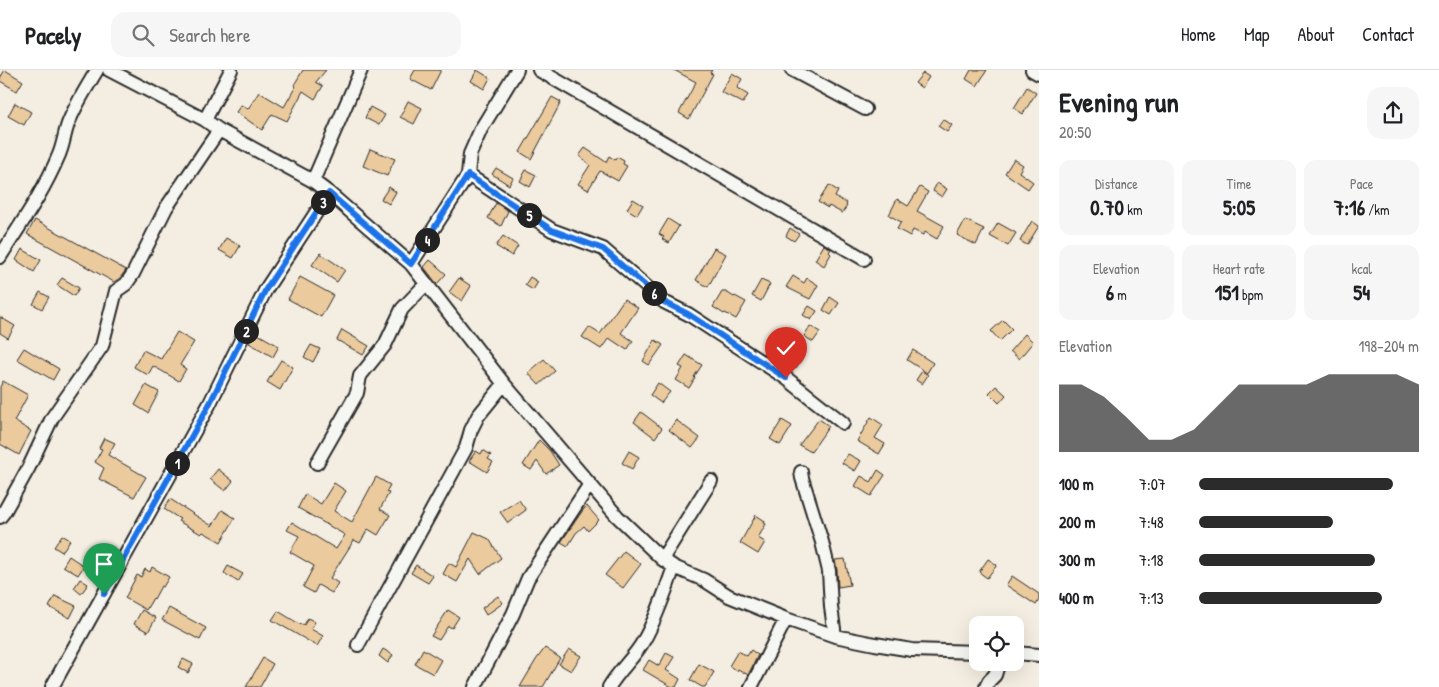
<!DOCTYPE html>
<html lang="en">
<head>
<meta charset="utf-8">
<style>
  body { margin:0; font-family:"Patrick Hand",sans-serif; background:#f6f6f6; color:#202124; height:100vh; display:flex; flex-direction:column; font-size:19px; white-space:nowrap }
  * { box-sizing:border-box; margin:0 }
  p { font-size:16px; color:#757577 }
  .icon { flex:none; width:28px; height:28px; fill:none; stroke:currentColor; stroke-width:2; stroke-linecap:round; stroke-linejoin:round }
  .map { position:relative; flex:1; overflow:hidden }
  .details { display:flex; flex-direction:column; background:#fff; width:400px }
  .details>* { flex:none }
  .buttons { position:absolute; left:969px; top:546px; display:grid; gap:10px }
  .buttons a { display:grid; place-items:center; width:55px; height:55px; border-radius:10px; background:#fff; box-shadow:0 5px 20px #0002; font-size:25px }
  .pin { position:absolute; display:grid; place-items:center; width:42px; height:42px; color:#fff; margin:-51px -21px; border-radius:50% 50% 50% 0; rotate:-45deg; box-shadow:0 0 5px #0007 }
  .pin .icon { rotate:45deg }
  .km { position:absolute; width:25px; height:25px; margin:-12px; border-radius:50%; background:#222; color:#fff; font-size:14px; line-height:25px; text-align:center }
  .round { display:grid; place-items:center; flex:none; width:52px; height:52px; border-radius:15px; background:#f6f6f6 }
  .head { display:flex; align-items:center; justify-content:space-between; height:85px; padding:0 20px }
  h1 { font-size:28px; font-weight:700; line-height:38px }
  .figures { display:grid; grid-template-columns:repeat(3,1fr); gap:8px; height:85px; padding:5px 20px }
  .figures div { display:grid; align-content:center; border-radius:12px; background:#f6f6f6; text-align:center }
  .figures b { font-size:21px; font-weight:700 }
  .figures small { font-size:14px; font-weight:400 }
  .figures p { font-size:14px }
  .chart { height:140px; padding:10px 20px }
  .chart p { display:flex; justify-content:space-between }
  .chart svg { width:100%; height:90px; margin-top:5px; fill:#2b2b2b; opacity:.7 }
  ul { padding:0 20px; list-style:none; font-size:16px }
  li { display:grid; grid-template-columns:80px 60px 1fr; align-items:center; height:38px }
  li i { height:12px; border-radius:6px; background:#2b2b2b }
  header { display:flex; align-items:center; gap:30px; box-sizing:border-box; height:70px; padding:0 25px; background:#fff; border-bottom:1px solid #e0e0e0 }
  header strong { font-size:24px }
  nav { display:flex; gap:28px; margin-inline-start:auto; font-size:18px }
  .search { width:350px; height:45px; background:#f6f6f6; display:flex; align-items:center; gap:12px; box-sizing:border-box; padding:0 18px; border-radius:15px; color:#757577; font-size:19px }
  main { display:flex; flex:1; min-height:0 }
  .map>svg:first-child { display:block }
  .building { fill:#ebca9d; stroke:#2b2b2b }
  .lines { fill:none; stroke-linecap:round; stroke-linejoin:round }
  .minor-casing { stroke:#2b2b2b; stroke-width:16 }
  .minor { stroke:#f6f6f2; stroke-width:12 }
  .route-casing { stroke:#fff; stroke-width:10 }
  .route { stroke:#1a73e8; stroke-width:6 }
</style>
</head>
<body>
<header>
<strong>Pacely</strong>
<div class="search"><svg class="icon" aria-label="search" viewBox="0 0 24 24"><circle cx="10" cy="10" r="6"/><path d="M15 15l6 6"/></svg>Search here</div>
<nav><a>Home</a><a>Map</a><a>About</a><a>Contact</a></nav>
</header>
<main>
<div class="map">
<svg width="1039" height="617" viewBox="0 0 1039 617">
  <rect width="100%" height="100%" fill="#f4ede1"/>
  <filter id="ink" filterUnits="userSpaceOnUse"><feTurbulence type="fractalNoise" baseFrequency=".02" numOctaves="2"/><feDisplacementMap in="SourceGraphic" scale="10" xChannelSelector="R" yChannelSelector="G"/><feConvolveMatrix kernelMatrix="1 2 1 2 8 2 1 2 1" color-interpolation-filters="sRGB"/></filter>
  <g filter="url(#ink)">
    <path class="building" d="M5,0L23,11L17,21L0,11V8Z
      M303,0H326L316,12L323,16L315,29L303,21L287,51L272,44L262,60L236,42L241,35L248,39L259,22L284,37L296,16L294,15Z
      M415,0H441L431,20L410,9Z
      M477,0L490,8L484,19L471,11Z
      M674,0H712L710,3L713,4L689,49L679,43L696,12Z
      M971,0H987L977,16L966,9Z
      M732,3L742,9L737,18L748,25L743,33L721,22Z
      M923,3L929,7L922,18L915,13Z
      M1027,17L1036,23L1023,44L1014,38Z
      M552,27L561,32L531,89L520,82Z
      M408,31L422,38L414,54L400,47Z
      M15,33L31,42L24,55L8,46Z
      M370,37L385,45L379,55L365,48Z
      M943,49L952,55L947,62L938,56Z
      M585,78L606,92L609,86L615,90L617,87L624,91L623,94L627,96L618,111L600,101L588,120L578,114L590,95L579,86Z
      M370,79L395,89L387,106L363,96Z
      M1014,89L1023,95L1019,102L1033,112L1028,119L1005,103Z
      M496,98L513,108L509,115L492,104Z
      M526,100L536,105L530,117L520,111Z
      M937,113L947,119L942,127L933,121Z
      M829,115L838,121L835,127L847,133L846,135L847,136L842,143L829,136L828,138L818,132Z
      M389,117L396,122L389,134L381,129Z
      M920,117L928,122L917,141L944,156L937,169L925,162L923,165L913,160L910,166L897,159L901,152L889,145L897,129L908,136Z
      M633,129L643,135L637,145L627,139Z
      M496,133L508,141L501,156L488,148Z
      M668,149L679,156L669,173L662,169L664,167L659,164Z
      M35,150L126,200L120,208L114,212L27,164Z
      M965,150L984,159L976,175L957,165Z
      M1032,151L1039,156L1027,175L1020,171Z
      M998,153L1016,163L1008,176L990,166Z
      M790,158L799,164L794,171L786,166Z
      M503,166L518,176L512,186L496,176Z
      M226,168L240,176L233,188L219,180Z
      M824,175L831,179L829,182L831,184L824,196L815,190Z
      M714,178L726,184L708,217L696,210Z
      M22,179L41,190L34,202L16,190Z
      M320,183L345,200L337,212L312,195Z
      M430,190L446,204L437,214L424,197Z
      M793,206L804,213L807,208L818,215L810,229L786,217Z
      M300,207L333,225L321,247L288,229Z
      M530,207L538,212L533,220L525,215Z
      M62,208L79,218L74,226L57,215Z
      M459,208L471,216L462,231L449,222Z
      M761,210L770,214L761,231L752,226Z
      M40,222L49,227L42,239L33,234Z
      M722,222H726L734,227L735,226L746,232L736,249L725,243L724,244L713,237Z
      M830,227L839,233L831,245L823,240Z
      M624,229L638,238L621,263L633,271L627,280L609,268L601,279L582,267L589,257L600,264Z
      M809,236L817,241L811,250L803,245Z
      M0,247L15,256L8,268L0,263Z
      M1003,250L1012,259L1000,271L991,261Z
      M810,256L820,262L813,272L804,266Z
      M342,260L369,276L363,285L337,270Z
      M177,262L194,272L180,295L186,299L179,311L153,296L148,305L134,297L143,280L161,289Z
      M254,262L279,276L273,287L249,273Z
      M1025,264L1033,272L1019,289L1010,281Z
      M655,270L663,275L649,295L643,291Z
      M311,275L320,279L313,292L304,287Z
      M24,278L59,299L53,310L17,289Z
      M782,280L801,290L796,298L778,288Z
      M913,280L933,293L927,303L907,290Z
      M686,285L702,295L694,307L695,308L689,318L676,310L683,298L679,296Z
      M544,289L555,301L539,315L528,303Z
      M281,290L293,297L280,320L267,312Z
      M922,301L928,305L922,314L916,310Z
      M3,311L28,325L14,351L31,361L19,385L0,374V317Z
      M658,313L670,322L661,333L650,325Z
      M146,315L159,322L148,343L135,335Z
      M996,316L1006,325L999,333L989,323Z
      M641,342L662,358L655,368L634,352Z
      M871,347L883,355L875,368L885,374L879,384L857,371Z
      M819,349L829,356L811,382L799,375Z
      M676,350L700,368L692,378L669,360Z
      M782,350L792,356L780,375L770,369Z
      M104,368L115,373L108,385L146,407L134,427L99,409L104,398L95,392L102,379L99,378Z
      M539,370L550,381L559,395L546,404L537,391L531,400L523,395Z
      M483,380L491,385L488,389L493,392L487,402L469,391L476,381L481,384Z
      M629,381L639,387L632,399L622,393Z
      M848,384L861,391L855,401L842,393Z
      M218,399L233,411L225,421L210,409Z
      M878,400L885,405L871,426L855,416L861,406L871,412Z
      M376,407L390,415L386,422L389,423L380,439L390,445L378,465L368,459L360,473L354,470L330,508L338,513L332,523L318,515L314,523L303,517L314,496L290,482L299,466L287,460L292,452L336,479L345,465L298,438L305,424L321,434L334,413L346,421L334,441L352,452Z
      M170,429L212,456L222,440L235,448L221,472L203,462L201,464L178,451L180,449L164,439Z
      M519,430L526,440L508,453L500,442Z
      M587,436L599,450L588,461L584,456L576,463L568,476L561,472L583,440Z
      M756,445L765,451L764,453L766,454L758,468L765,472L758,484L740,473Z
      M474,462L489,469L501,488L480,504L470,489L457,512L443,504L449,493L456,497Z
      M62,465L70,470L62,482L54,477Z
      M624,481L641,494L623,518L605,505Z
      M69,486L84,496L78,505L63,496Z
      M845,489L850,515L838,517L837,500L835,490Z
      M988,489L997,495L987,508L979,502Z
      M416,495L433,506L428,513L411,503Z
      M228,496L243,504L238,512L224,503Z
      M152,497L169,507L163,517L161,516L154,529L153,528L146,540L125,528L137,505L141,507L145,499L150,502Z
      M1012,506L1039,524V530L1036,535L1006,515Z
      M80,509L88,514L81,524L74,518Z
      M55,526L76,536L70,548L49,537Z
      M498,526L503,533L486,545L482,538Z
      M169,538L206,558L200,570L162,550Z
      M142,540L156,548L148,562L134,554Z
      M448,540L459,547L452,558L448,556L439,570L431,566Z
      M278,541L301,555L302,554L304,555L308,548L315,552L311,559L323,566L317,576L272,550Z
      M545,578L560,588L543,617H520L536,590Z
      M383,579L393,585L388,593L379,586Z
      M423,579L441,590L433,604L415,594Z
      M569,579L581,586L571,601L559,594Z
      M751,580L758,585L748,605L738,599L737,601L729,596L738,581L747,586Z
      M666,583L674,587L666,600L680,609L676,617H672L643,600L649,590L659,596Z
      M263,588L273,594L260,617H246Z
      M183,589L193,594L188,603L178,597Z
      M699,594L714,602L705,617H702L690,610Z"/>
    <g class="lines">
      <g class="minor-casing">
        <path id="minor" d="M109,0L205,50L219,60L313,111L329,123L411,194L504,314L617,446L662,489L674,497L704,510L729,526L786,549L835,566L875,574L912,580L978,582
          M539,0L864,189
          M792,0L865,39
          M1032,0L1039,4
          M205,50L231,0
          M468,105L552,160L603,179L664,232L688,244L786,308L843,353
          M313,111L361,0
          M0,187C20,155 43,123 58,87C63,77 64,65 68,54C75,35 87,17 97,0
          M411,194L468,105L470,84L481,59L517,0
          M317,393L357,323L360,306L385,275L402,239L426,214
          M801,402L802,408L822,472L829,501L831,537L835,566
          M0,447L4,442L29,397L52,348L102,276L116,221L126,214L133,204L166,138L219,60
          M662,489L711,411
          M358,575L466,378L471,360L478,346L504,314
          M1015,583L1039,585
          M52,617L209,335L266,219L329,123
          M475,617L513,544L528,508L590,414
          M609,617C619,600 635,587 644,570C657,547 665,522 674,497
          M751,617L786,549
          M986,617L989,611L995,605L999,592"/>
      </g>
      <use href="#minor" class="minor"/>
    </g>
  </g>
  <g class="lines" filter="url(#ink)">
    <g class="route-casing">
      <path id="route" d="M104,524L209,335L266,219L329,123L411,194L468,105L552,160L603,179L664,232L688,244L786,308"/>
    </g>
    <use href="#route" class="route"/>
  </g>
</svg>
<div class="buttons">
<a><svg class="icon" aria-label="locate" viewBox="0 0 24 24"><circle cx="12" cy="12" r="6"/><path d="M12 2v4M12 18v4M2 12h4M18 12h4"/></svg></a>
</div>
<div class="pin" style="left:104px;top:524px;background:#1e9e55"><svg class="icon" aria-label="arrive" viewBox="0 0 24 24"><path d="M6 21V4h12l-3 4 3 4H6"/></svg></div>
<div class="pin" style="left:786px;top:308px;background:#d93025"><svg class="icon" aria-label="check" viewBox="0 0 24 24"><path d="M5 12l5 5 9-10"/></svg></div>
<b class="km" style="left:177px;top:393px">1</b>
<b class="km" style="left:246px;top:261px">2</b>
<b class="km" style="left:323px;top:132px">3</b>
<b class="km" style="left:427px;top:170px">4</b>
<b class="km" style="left:529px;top:145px">5</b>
<b class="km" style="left:654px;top:223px">6</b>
</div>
<section class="details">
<div class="head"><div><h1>Evening run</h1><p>20:50</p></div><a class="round"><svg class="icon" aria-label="share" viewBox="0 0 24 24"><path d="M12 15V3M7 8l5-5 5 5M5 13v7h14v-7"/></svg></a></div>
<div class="figures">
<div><p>Distance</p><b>0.70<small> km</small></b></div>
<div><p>Time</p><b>5:05</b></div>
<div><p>Pace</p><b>7:16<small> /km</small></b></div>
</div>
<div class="figures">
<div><p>Elevation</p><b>6<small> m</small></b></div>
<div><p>Heart rate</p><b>151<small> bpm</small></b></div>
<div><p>kcal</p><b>54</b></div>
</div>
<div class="chart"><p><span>Elevation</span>198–204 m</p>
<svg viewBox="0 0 160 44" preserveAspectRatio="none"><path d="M0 44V11L10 11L20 17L30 27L40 38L50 38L60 33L70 22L80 11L90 11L100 11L110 11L120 6L130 6L140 6L150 6L160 11V44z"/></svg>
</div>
<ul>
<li><b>100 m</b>7:07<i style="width:88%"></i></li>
<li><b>200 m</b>7:48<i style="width:61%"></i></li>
<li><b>300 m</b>7:18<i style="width:80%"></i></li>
<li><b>400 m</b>7:13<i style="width:83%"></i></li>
</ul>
</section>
</main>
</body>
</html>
